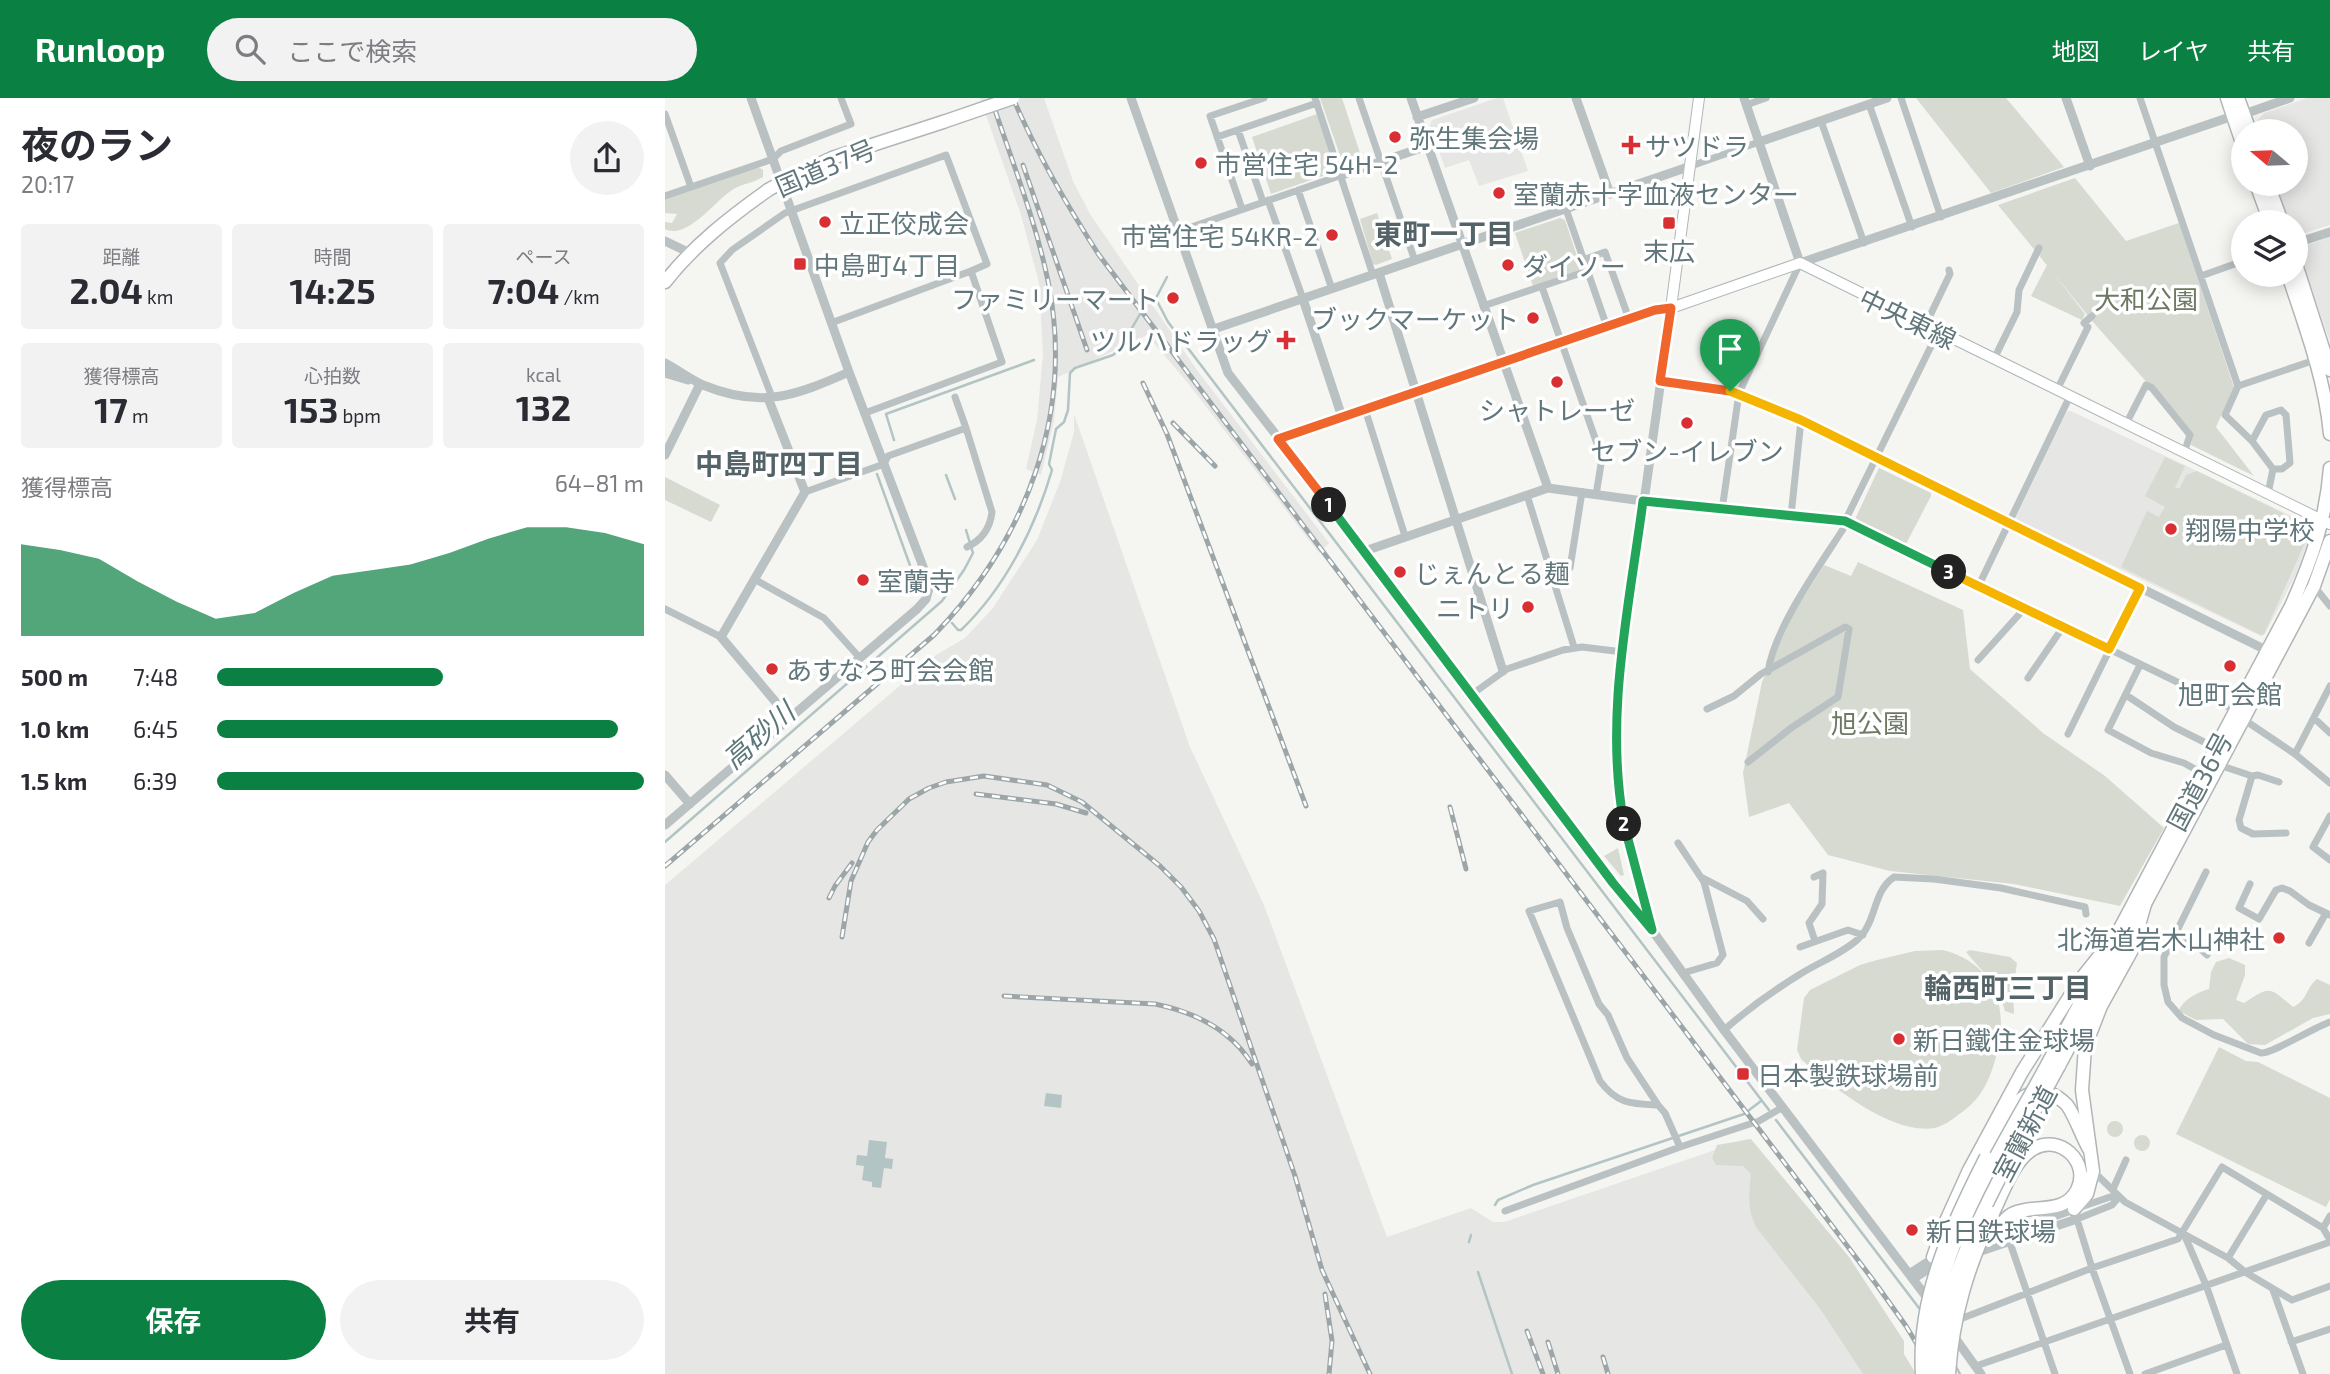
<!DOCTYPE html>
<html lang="ja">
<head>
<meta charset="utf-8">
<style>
  body { margin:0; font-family:"Exo 2","Noto Sans JP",sans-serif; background:#f2f2f3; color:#2b2b33; height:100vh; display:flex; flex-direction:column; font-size:26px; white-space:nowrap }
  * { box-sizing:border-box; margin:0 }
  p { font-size:23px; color:#7c7c81 }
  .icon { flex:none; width:38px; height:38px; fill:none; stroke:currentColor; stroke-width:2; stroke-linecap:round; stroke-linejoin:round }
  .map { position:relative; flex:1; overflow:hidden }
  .drawer { display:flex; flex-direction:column; background:#fff; width:665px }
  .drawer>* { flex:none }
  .needle { width:46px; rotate:289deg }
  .tools { position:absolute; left:1566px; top:21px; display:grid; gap:14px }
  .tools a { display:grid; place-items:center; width:77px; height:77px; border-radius:50%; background:#fff; box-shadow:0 4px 18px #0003; font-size:35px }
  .pin { position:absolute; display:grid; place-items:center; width:60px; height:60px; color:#fff; margin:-72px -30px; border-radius:50% 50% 50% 0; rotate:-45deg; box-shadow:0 0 7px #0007 }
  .pin .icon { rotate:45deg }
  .km { position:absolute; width:35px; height:35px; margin:-18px; border-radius:50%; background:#222; color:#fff; font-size:19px; line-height:35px; text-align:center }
  .round { display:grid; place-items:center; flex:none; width:74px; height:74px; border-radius:37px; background:#f2f2f3 }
  .headline { display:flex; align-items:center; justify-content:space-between; height:119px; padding:0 21px }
  h1 { font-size:38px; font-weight:700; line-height:52px }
  .stats { display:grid; grid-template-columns:repeat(3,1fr); gap:10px; height:119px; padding:7px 21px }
  .stats div { display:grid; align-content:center; border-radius:7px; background:#f2f2f3; text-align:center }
  .stats b { font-size:35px; font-weight:700 }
  .stats small { font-size:19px; font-weight:400 }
  .stats p { font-size:19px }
  .chart { height:196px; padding:14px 21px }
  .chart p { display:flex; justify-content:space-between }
  .chart svg { width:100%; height:126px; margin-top:7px; fill:#0b8043; opacity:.7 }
  .primary-button { display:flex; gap:14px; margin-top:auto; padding:14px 21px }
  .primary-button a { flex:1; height:80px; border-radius:42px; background:#0b8043; color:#fff; font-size:28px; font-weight:700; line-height:80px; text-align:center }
  .primary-button a+a { background:#f2f2f3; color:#2b2b33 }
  ul { padding:0 21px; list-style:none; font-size:23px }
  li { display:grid; grid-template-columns:112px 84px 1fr; align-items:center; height:52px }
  li i { height:18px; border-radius:9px; background:#0b8043 }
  header { display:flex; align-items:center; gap:42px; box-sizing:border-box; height:98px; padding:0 35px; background:#0b8043; color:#fff }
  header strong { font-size:33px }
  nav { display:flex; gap:38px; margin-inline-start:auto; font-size:24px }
  .search { width:490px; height:63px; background:#f2f2f3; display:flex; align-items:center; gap:18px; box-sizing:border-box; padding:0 24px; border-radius:38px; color:#7c7c81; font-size:26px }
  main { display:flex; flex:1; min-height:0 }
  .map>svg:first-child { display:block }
  .built { fill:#e6e6e5 }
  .green { fill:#d7dad1 }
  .water { fill:#b3c4c4 }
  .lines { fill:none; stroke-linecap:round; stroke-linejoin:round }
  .stream { stroke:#b3c4c4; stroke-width:2.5 }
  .secondary-casing { stroke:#afb7b9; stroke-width:12 }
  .trunk-casing { stroke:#b0b6b7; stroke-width:15 }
  .motorway-casing { stroke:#b0b6b7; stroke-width:15 }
  .minor { stroke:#bac1c2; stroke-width:7 }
  .tertiary { stroke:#bac1c2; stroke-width:9 }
  .secondary { stroke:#fff; stroke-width:10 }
  .trunk { stroke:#fff; stroke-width:12 }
  .motorway { stroke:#fff; stroke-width:12 }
  .rail-casing { stroke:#9ca6a8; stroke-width:5 }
  .rail { stroke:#fff; stroke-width:2.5; stroke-dasharray:8; stroke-linecap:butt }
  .trunk-bridge-casing { stroke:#b0b6b7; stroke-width:15; stroke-linecap:butt }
  .motorway-bridge-casing { stroke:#b0b6b7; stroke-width:15; stroke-linecap:butt }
  .trunk-bridge { stroke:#fff; stroke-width:12 }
  .motorway-bridge { stroke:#fff; stroke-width:12 }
  .split-1-casing { stroke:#fff; stroke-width:14 }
  .split-2-casing { stroke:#fff; stroke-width:14 }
  .split-3-casing { stroke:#fff; stroke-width:14 }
  .split-4-casing { stroke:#fff; stroke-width:14 }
  .split-1 { stroke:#f0652b; stroke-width:9 }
  .split-2 { stroke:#22a559; stroke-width:9 }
  .split-3 { stroke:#22a559; stroke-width:9 }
  .split-4 { stroke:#f5b400; stroke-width:9 }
  .poi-dot { fill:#d92f33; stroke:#fff; stroke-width:2.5 }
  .labels { text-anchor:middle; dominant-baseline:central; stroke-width:7; stroke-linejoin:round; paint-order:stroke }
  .poi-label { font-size:26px; fill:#62777b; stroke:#fff; text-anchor:start }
  .street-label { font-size:26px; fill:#62777b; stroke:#fff }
  .park-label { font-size:26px; fill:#6e7964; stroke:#fff }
  .neighbourhood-label { font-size:28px; font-weight:bold; fill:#546367; stroke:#fff }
  .water-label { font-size:28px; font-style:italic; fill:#5d7778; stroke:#fff }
</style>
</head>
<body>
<header>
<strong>Runloop</strong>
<div class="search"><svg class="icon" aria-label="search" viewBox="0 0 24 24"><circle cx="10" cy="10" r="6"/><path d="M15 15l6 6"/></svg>ここで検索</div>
<nav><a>地図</a><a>レイヤ</a><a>共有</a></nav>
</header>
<main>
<section class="drawer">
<div class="headline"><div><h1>夜のラン</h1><p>20:17</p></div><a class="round"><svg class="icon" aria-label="share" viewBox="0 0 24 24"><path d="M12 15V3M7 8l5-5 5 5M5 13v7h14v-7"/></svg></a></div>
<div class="stats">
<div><p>距離</p><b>2.04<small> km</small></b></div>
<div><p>時間</p><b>14:25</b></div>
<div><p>ペース</p><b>7:04<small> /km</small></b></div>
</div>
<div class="stats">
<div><p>獲得標高</p><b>17<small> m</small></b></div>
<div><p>心拍数</p><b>153<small> bpm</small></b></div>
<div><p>kcal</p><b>132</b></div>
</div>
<div class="chart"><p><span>獲得標高</span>64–81 m</p>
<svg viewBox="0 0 160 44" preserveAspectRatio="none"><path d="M0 44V12L10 14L20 17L30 25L40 32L50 38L60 36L70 29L80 23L90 21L100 19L110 15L120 10L130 6L140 6L150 8L160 12V44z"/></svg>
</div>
<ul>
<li><b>500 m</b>7:48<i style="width:53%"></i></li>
<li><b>1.0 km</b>6:45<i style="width:94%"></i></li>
<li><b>1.5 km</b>6:39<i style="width:100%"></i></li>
</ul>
<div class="primary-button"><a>保存</a><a>共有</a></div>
</section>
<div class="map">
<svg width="1665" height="1276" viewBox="0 0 1665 1276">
  <rect width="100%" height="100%" fill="#f5f5f2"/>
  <path class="built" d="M315,0H379L408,83L425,116L532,272L664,445L654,455L522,284L482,237L393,279L389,323L376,377L361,371L372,322L378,256L374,185L356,117Z
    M832,0H838L863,73L814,88L804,62L780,70L765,27L767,22Z
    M1642,0H1665V127L1631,138V124H1623L1611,86H1631V33H1594L1592,28L1593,22L1599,15Z
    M1665,139V244L1636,160L1635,152L1640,148Z
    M1402,313H1406L1639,424L1645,438L1631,476L1600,536L1596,538L1352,422L1351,419Z
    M409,316L525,649L599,807L722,1139L806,1110L828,1124H839L1082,1041L1188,1182L1245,1276H0V787L271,557L300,540L328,510L372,442L395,384L409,334Z"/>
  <path class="green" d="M655,0H677L697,61L701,64L679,69Z
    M1251,0H1341L1399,69L1326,95Z
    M652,16L671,70L669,74L606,96L587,39Z
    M93,69L98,72V79C88,85 76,86 67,92C49,104 22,142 0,131V124L7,125L12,116L0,115V101Z
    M1410,80L1461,143L1514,125L1569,289L1551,329L1589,378L1526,347L1528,336L1428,224L1333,107Z
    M712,115L727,161L711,167L708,166L695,121Z
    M895,120L900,122L915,167L914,172L868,188L850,135Z
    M1382,167L1420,216L1417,222L1366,198Z
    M1500,359L1520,368L1510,390H1515L1521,377L1532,373L1638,425L1643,438L1599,536L1596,537L1456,469L1482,413L1494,419L1500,409L1480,398Z
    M1214,370L1266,395V398L1241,446L1191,422V419Z
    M0,379L55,407L46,424L0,402Z
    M1193,464L1298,512L1305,571L1378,635L1440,678L1499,730L1455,808L1349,786L1225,773L1163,757L1124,705L1084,719L1078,675L1097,584L1128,516L1159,467L1186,478Z
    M953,750L959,777L956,778L939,758Z
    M1278,852C1335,867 1345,916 1329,966C1322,988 1313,1004 1293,1017C1287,1022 1278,1028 1270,1030C1225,1037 1167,988 1136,961L1132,952L1139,900L1145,892L1195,867L1212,862L1250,853Z
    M1305,852L1345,859L1352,865L1348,892L1349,916L1340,913C1333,885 1318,875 1301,854Z
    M1564,860L1580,867V877L1571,902L1579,905C1606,887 1604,889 1628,909C1643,902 1640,891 1652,881L1665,887V916L1648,920L1600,947L1583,946L1558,921L1531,922L1514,913C1517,902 1533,894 1544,891L1546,874L1551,864Z
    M1554,949L1581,963L1593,964L1665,1000V1101L1661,1109L1511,1036Z
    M1442 1031a8 8 0 1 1 16 0a8 8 0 1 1-16 0Z
    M1469 1045a8 8 0 1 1 16 0a8 8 0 1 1-16 0Z
    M1086,1041L1184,1159L1239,1243V1256L1251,1276H1198L1156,1212L1091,1129C1082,1110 1084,1097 1086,1076L1078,1068L1051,1067L1047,1060L1052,1047Z"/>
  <path class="water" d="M381,995L397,997L396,1010L379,1008Z
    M204,1042L222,1044L220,1060L228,1061L227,1071L219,1070L216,1090L207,1089V1084L197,1082L199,1068L191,1067L192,1057L202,1058Z"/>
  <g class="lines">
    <path class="stream" d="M491,201L503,224L1104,1012
      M490,202L502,179
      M229,342L221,316L369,262
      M212,376L255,495
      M281,377L290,401
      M287,525L293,532H296C340,490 370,430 387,372L384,366L391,331L399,324L403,312L405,275L410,270L448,257L455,251L475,216
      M0,744L277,503L299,472L308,455L301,432
      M1111,1022L1257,1214
      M830,1107L833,1102L868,1087L1079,1016L1096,1003
      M804,1144L806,1137
      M813,1174L847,1276
      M1290,1267L1295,1276"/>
    <g class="secondary-casing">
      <path id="secondary" d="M1034,0L1006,210L1135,165L1665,426"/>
    </g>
    <g class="trunk-casing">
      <path id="trunk" d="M1562,0L1578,48
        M1573,0L1585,33
        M128,78L167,60L278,24
        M1591,86L1605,124
        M1603,86L1617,124
        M1631,166L1665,272
        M1623,177C1640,228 1660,281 1665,336
        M0,184C29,147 65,119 103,92
        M1409,1111L1422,1096L1428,1073L1417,992L1420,949L1436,908L1467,852L1480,806L1629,526L1649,488L1665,443
        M1268,1159L1280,1125L1304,1072L1357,974L1415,882L1452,836L1626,508C1647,461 1661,421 1665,370"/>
    </g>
    <g class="motorway-casing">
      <path id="motorway" d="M1384,963L1452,836
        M1394,968L1480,806
        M1321,1059C1334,1036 1350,984 1384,995C1390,997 1397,1002 1402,1007C1411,1020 1416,1037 1424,1051
        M1328,1115C1338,1095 1348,1063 1368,1051C1394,1035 1426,1064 1412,1092C1399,1117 1370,1106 1349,1115C1339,1119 1334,1131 1328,1140"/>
    </g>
    <path class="minor" d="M650,0L708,177
      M694,0L750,163
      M1236,0L1276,119
      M1475,0L1573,288L1560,317L1587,343L1608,371L1603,396
      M1204,6L1247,129
      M1081,7L1101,0
      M0,16L26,89
      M1156,23L1199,145
      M573,32L598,104
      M552,39L652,5
      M1026,68L1094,44
      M633,92L667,191
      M0,98L108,61L116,53L186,26L176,0
      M603,102L638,201
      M577,111L545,18L599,0
      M901,111L942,229
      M512,134L677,77
      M918,162L940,154L964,221
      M1536,178L1578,163
      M877,189L937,360L931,397
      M818,208L922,173
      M166,225L306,173
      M1260,228L1285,176L1284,172
      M1329,261L1352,214L1354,192L1374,150
      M837,265L990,212L1006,210
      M1573,288L1650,262
      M1392,292L1423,229L1419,225L1427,218
      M107,299L55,165L67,152L120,115L281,57L322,166L306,173L337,264L200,315
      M290,299L301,330
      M700,311L740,438
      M1461,326L1481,287L1487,290L1525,337L1519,355
      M1587,343L1601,317L1616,312L1621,317L1625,365L1617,371H1608
      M140,394L219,366L223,358L301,330L327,414C325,431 317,442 302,449
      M862,397L909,549
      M978,403L1180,423L1572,613
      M1057,412L1074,295L1135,165
      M1126,418L1136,322
      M887,478L905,470L917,394
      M89,481L159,520L195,560
      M1649,488L1665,508
      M1313,489L1405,298
      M0,511L56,539
      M1313,562L1359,511
      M1475,567L1443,632L1486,655L1519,665L1537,675
      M1103,574C1109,530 1156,466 1180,428V423L1273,234
      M1363,580L1398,529
      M806,597L842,571L898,552L917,549L958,554
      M1461,597L1509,629L1551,650
      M1042,611L1069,598L1096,576L1180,529L1184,531L1173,599L1126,630L1083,664
      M1649,620L1665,635
      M1578,621L1630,656L1665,685
      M1403,636L1475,490
      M1630,656L1665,588
      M1554,667L1587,678L1593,677L1614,684
      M1587,678L1574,722L1576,730L1588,736L1621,735
      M1665,718L1648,749L1665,762
      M1013,745L1039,784L1058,857L1052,865L1018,875
      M1541,774L1499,859V887L1503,904L1517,920L1549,937L1596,955C1609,955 1647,930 1665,924
      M1036,779L1082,803L1098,821
      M1149,779L1158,775L1157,806L1144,825L1150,843
      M1585,786L1574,810L1594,821L1611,792L1617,790L1625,793L1644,807L1665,817
      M1644,845L1661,815
      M1508,848L1515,843C1527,845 1534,848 1542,857
      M1135,849L1183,832L1198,837
      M1059,932C1083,911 1109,892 1137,875C1155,864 1176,856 1192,842C1212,825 1207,794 1229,779L1269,781L1336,790L1420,809L1421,816
      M993,1007L962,960L943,917L934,906L902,830L895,804L864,813L935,983C952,1006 966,1006 993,1007L1000,1015L1015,1049
      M1428,1073L1460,1104L1563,1160L1580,1174L1627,1202L1665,1188
      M1448,1091L1461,1062
      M1413,1110L1445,1099H1454
      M840,1113L1015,1049L1094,1023L1118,1009
      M1411,1118L1427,1170L1465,1276
      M1412,1121L1447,1107L1454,1099
      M1658,1130L1665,1118
      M1519,1136L1541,1187L1572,1276
      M1343,1139L1390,1276
      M1563,1160L1602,1096
      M1608,1192L1638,1276
      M1290,1223L1427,1170L1513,1141L1557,1069L1658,1130L1665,1142
      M1626,1244L1665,1231
      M1311,1268L1665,1144
      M1480,1276L1561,1247"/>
    <path class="tertiary" d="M466,0L563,275L656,395L948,785L987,832L1059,932L1266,1205
      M746,0L883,390
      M911,0L945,96
      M1079,0L1135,165L1568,18
      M1401,0L1425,68
      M1579,16L1625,0
      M752,19L809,0
      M1094,44L1222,0
      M677,77L762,48
      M0,143L25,155
      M1631,145L1665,134
      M714,175L838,573
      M638,201L677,319
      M546,232L1026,68
      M0,265C13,272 25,281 38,287C96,311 130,298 184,274
      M0,275L23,282
      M995,283L1074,295L1136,322L1603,553
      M103,300L140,394L56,539L125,621
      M613,341L837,265
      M0,357L35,286
      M697,454L883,390L978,403
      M0,677L25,706
      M0,727L252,511L261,501L265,487L184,274L86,0
      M985,826C962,743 945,678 953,590L1006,210
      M1329,1139L1409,1111
      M1307,1156L1412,1121
      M1244,1176L1272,1158
      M1248,1181L1268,1168L1277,1165
      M1288,1237L1316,1276"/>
    <use href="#secondary" class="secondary"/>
    <use href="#trunk" class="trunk"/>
    <use href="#motorway" class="motorway"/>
    <g class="rail-casing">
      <path id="rail" d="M348,0C372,56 401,106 434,157L1211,1186L1241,1228L1270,1276
        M358,67L422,252
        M478,285L502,336L641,708
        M508,325L550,368
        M311,696L391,706L421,715
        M785,709L801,771
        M0,768L269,537C361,442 410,315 383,183C370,120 346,61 326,0
        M164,800L170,788L187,765
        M177,839L186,783L203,744L212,732L244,701L264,690L281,684L319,678L382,687L417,704L495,768L516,789L534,813L549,841L630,1078L657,1172L705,1276
        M339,898L490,906C529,914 565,931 587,966
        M660,1196L667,1243L664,1276
        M862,1233L878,1276
        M883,1244L893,1276
        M938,1259L943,1276"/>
    </g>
    <use href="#rail" class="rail"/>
    <g class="trunk-bridge-casing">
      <path id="trunk-bridge" d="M278,24L348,0
        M103,92L128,78"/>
    </g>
    <g class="motorway-bridge-casing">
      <path id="motorway-bridge" d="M1257,1276C1252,1198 1287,1126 1321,1059
        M1265,1276C1261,1161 1332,1060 1384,963
        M1276,1276C1273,1200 1307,1133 1341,1068C1358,1034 1376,1001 1394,968
        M1284,1276C1288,1216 1303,1169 1328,1115"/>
    </g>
    <use href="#trunk-bridge" class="trunk-bridge"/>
    <use href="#motorway-bridge" class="motorway-bridge"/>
  </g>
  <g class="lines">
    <g class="split-1-casing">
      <path id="split-1" d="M664,407L613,341L990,212L1006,210L995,283L1065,293"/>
    </g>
    <g class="split-2-casing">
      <path id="split-2" d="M664,407L948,785L987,832L959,726"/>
    </g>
    <g class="split-3-casing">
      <path id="split-3" d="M959,726C939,618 964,510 978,403L1180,423L1284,474"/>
    </g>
    <g class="split-4-casing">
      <path id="split-4" d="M1065,293L1136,322L1475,490L1444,551L1284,474"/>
    </g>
    <use href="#split-1" class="split-1"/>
    <use href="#split-2" class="split-2"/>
    <use href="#split-3" class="split-3"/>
    <use href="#split-4" class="split-4"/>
  </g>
  <g class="poi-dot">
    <circle cx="730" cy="39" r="7"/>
    <path d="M962.5 36.5h7v7h7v7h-7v7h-7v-7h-7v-7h7z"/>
    <circle cx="536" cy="65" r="7"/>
    <circle cx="834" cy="95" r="7"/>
    <circle cx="160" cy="124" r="7"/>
    <rect x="997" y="118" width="14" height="14" rx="3.5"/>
    <circle cx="667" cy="137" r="7"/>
    <rect x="128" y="159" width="14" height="14" rx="3.5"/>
    <circle cx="843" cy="167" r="7"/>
    <circle cx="508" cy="200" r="7"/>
    <circle cx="868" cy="220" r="7"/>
    <path d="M617.5 231.5h7v7h7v7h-7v7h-7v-7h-7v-7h7z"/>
    <circle cx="892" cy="284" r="7"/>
    <circle cx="1022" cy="325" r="7"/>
    <circle cx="1506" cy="431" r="7"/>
    <circle cx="735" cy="474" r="7"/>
    <circle cx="198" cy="482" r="7"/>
    <circle cx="863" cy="509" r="7"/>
    <circle cx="1565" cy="568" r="7"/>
    <circle cx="107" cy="571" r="7"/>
    <circle cx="1614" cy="840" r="7"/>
    <circle cx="1234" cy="941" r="7"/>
    <rect x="1071" y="969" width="14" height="14" rx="3.5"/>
    <circle cx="1247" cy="1132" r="7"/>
  </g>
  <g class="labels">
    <g class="poi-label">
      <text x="744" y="39">弥生集会場</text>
      <text x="980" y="47">サツドラ</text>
      <text x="550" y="65">市営住宅 54H-2</text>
      <text x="848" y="95">室蘭赤十字血液センター</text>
      <text x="174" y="124">立正佼成会</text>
      <text x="653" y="137" text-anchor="end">市営住宅 54KR-2</text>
      <text x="1004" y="152" text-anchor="middle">末広</text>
      <text x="149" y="166">中島町4丁目</text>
      <text x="857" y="167">ダイソー</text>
      <text x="494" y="200" text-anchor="end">ファミリーマート</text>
      <text x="854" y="220" text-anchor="end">ブックマーケット</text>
      <text x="607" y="242" text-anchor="end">ツルハドラッグ</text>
      <text x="892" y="311" text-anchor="middle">シャトレーゼ</text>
      <text x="1022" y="352" text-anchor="middle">セブン-イレブン</text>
      <text x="1520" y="431">翔陽中学校</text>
      <text x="749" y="474">じぇんとる麺</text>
      <text x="212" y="482">室蘭寺</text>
      <text x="849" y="509" text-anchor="end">ニトリ</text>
      <text x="121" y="571">あすなろ町会会館</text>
      <text x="1565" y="595" text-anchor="middle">旭町会館</text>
      <text x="1600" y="840" text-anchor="end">北海道岩木山神社</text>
      <text x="1248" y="941">新日鐵住金球場</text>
      <text x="1092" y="976">日本製鉄球場前</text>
      <text x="1261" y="1132">新日鉄球場</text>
    </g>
    <g class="street-label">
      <text transform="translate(160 69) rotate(-23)">国道37号</text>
      <text transform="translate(1243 220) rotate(26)">中央東線</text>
      <text transform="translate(1534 683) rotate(-62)">国道36号</text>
      <text transform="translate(1359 1035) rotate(-62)">室蘭新道</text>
    </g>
    <g class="park-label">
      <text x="1481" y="200">大和公園</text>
      <text x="1205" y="624">旭公園</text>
    </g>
    <g class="neighbourhood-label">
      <text x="779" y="135">東町一丁目</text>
      <text x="114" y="365">中島町四丁目</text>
      <text x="1343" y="889">輪西町三丁目</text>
    </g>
    <g class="water-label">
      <text transform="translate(93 637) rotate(-41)">高砂川</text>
    </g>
  </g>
</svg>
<div class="tools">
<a><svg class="needle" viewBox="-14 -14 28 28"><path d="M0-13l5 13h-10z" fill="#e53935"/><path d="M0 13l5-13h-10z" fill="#7c7c81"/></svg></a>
<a><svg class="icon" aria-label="layers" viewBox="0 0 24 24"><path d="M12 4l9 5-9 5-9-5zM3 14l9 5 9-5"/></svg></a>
</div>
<div class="pin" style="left:1065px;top:293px;background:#1e9e55"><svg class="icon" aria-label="arrive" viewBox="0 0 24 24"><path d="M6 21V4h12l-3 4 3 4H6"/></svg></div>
<b class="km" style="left:664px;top:407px">1</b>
<b class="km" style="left:959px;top:726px">2</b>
<b class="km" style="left:1284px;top:474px">3</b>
</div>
</main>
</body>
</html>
